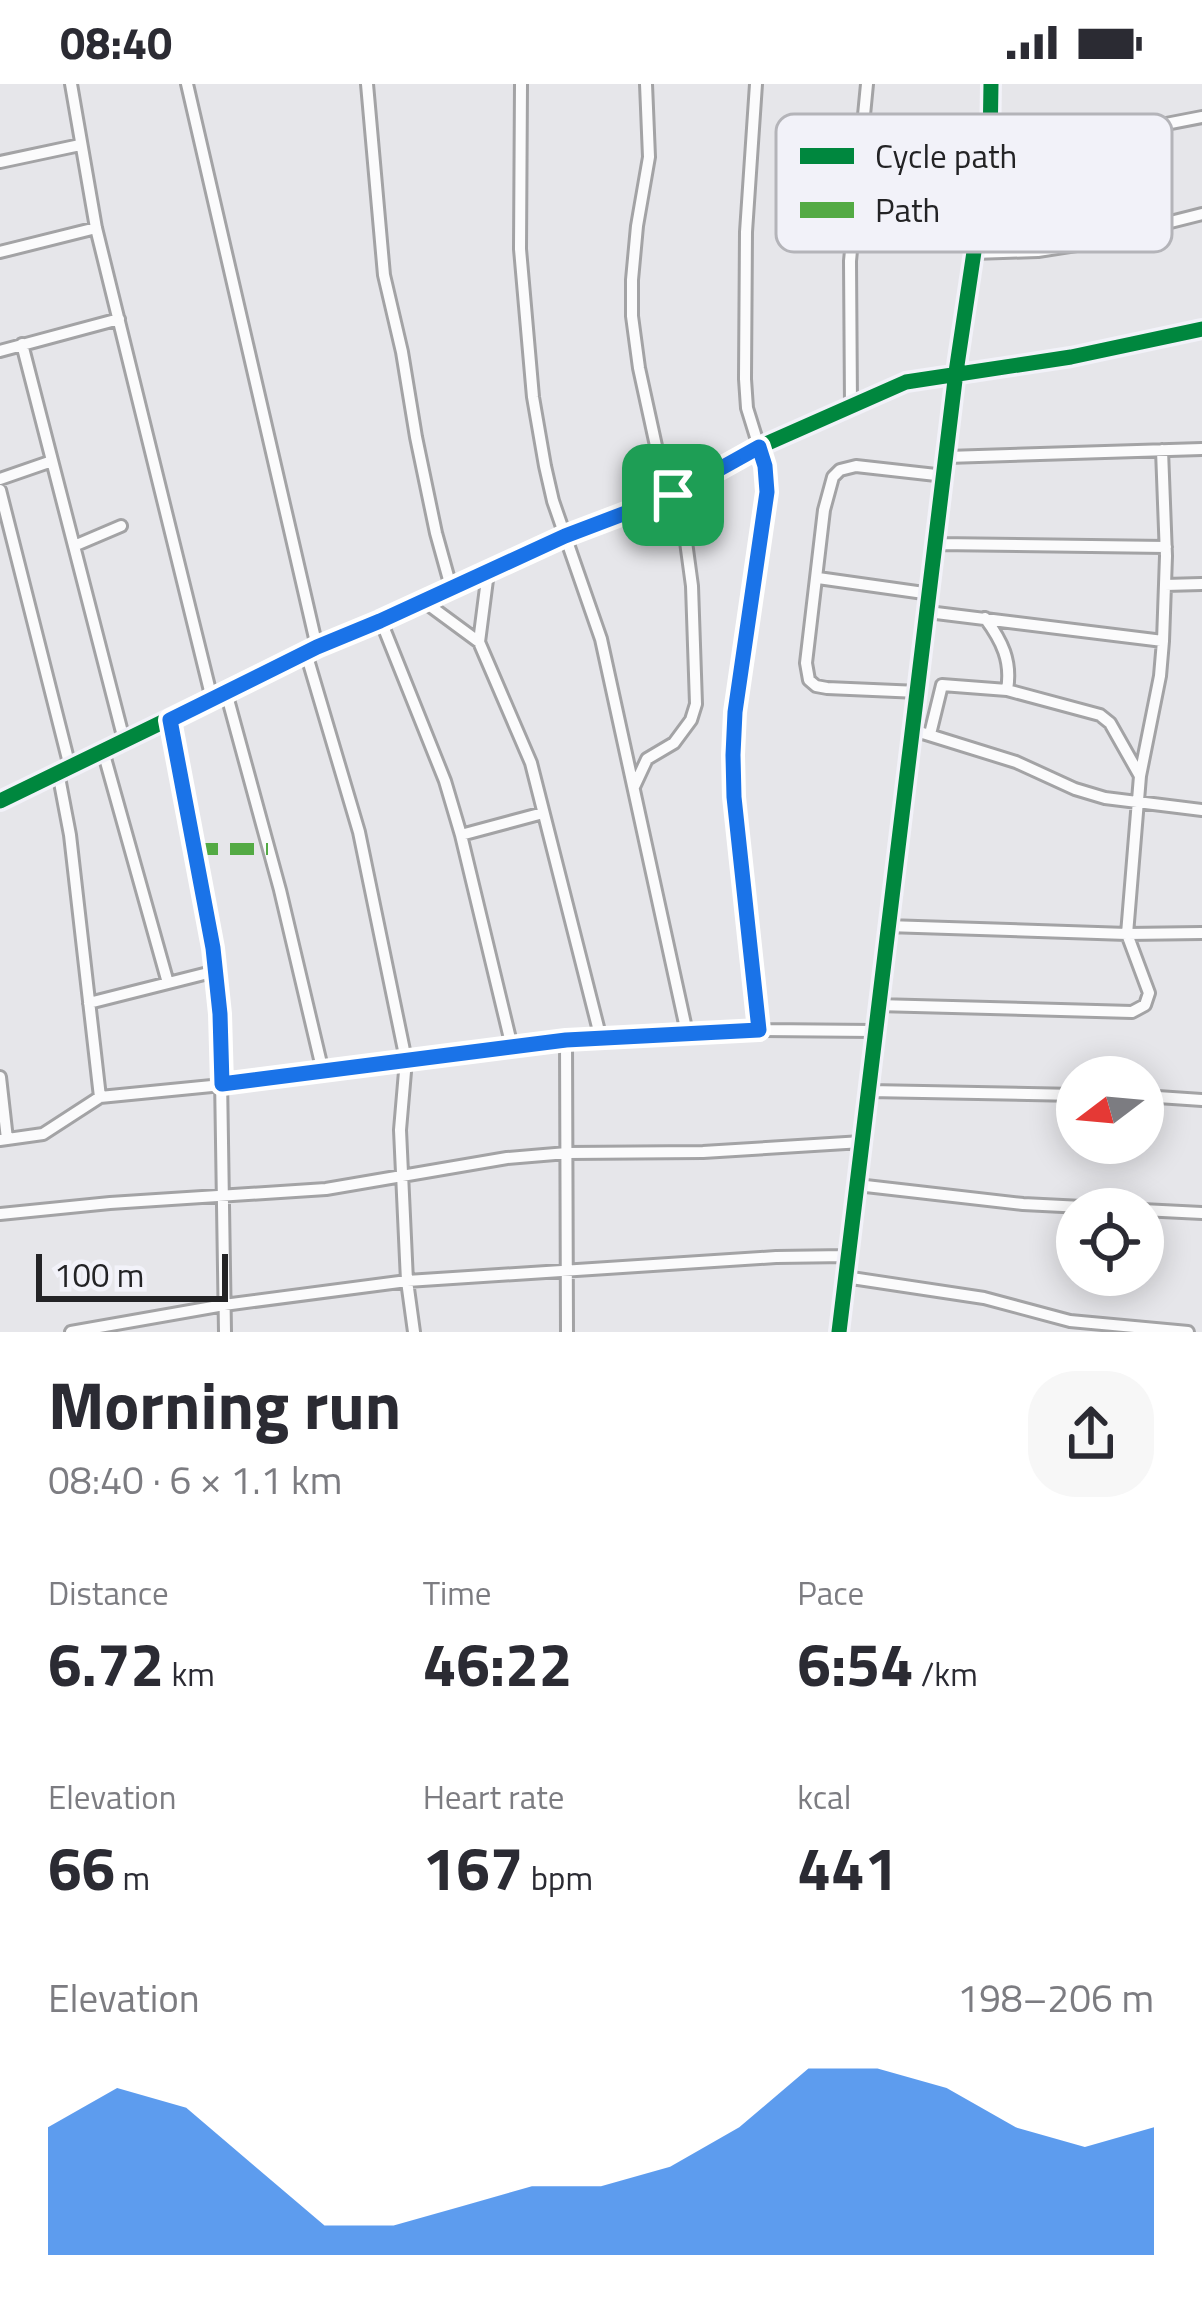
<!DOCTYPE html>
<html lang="en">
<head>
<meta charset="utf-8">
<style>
  body { margin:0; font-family:"Titillium Web",sans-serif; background:#f7f7f7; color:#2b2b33; height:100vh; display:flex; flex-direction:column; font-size:45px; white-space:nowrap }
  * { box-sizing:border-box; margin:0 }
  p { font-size:39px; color:#7c7c81 }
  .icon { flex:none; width:66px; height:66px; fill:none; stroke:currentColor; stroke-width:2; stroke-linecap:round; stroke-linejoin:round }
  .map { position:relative; height:1248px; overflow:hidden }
  .sheet { display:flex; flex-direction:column; background:#fff; flex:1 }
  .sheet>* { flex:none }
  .needle { width:78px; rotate:254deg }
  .controls { position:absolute; left:1056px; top:972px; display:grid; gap:24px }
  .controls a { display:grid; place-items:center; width:108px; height:108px; border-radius:50%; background:#fff; box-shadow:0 6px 30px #0003; font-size:60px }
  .scale { position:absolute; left:36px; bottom:30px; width:192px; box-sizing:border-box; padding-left:12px; border:6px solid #232325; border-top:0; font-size:33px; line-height:42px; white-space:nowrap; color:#232325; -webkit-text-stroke:9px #f2f2f9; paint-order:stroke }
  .pin { position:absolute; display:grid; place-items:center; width:102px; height:102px; color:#fff; margin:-51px; border-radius:24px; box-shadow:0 6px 18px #0006 }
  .round { display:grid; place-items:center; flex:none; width:126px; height:126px; border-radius:48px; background:#f7f7f7 }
  .overview { display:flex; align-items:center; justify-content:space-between; height:204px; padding:0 48px }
  h1 { font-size:66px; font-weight:700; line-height:90px }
  .figures { display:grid; grid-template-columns:repeat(3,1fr); gap:18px; height:204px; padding:12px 48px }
  .figures div { display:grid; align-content:center }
  .figures b { font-size:60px; font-weight:700 }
  .figures small { font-size:33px; font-weight:400 }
  .figures p { font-size:33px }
  .chart { height:336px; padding:24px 48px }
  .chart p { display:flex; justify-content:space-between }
  .chart svg { width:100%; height:216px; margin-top:12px; fill:#1a73e8; opacity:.7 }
  .status { display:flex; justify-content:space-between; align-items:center; height:84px; padding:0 60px; background:#fff; direction:ltr }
  .status svg { height:33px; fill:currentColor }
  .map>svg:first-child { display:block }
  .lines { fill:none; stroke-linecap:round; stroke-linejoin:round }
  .street-casing { stroke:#a3a3a5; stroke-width:16 }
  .street { stroke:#fbfbfc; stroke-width:10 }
  .quiet { stroke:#53aa44; stroke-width:12; stroke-dasharray:24 12; stroke-linecap:butt }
  .cycleway-casing { stroke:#f2f2f9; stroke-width:22 }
  .cycleway { stroke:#00873e; stroke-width:15 }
  .route-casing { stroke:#fff; stroke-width:24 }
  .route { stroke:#1a73e8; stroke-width:15 }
  .key { fill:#f2f2f9; stroke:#b4b4b9; stroke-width:3 }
  .key-label { font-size:33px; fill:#232325 }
</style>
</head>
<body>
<div class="status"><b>08:40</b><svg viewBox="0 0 49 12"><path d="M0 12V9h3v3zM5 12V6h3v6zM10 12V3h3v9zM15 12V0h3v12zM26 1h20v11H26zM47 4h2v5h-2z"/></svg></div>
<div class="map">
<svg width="1202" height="1248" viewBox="0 0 1202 1248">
  <rect width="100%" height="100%" fill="#e6e6ea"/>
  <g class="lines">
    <g class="street-casing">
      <path id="street" d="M71,0L96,144L212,615
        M187,0L317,563
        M367,0L384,191L402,268L416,353L436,449L451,503
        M521,0L520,165L533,313L545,382L553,417L601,555L687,949
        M756,0L746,148L745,295L747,324L765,382L767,408L735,628L733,671L734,713L759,946
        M990,61L1140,45L1202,33
        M0,78L80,61
        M0,168L96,144
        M973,169L1038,167L1083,160L1202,130
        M22,260L124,656
        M0,267L119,235
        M851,321L850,177L867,0
        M947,373L1202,365
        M0,395L52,377
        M0,406L70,683
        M937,460L1166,463
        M74,462L121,442
        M488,488L479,558L531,679L601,955
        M818,494L931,510
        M1165,501L1202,500
        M422,516L479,558
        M928,528L1163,557
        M985,534C1002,557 1012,577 1007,606
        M381,537L445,697L461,751L512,963
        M306,569L359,748L406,976L400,1046L407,1197L414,1248
        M226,608L280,806L323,988
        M919,608L827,604L816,602L809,596L806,579L824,426L833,393L840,386L856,382L945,392
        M170,636L213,864L220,930L225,1248
        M913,646L1016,678L1075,705L1105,714L1202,726
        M930,650L942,601L1007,606L1100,631L1110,639L1140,692
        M103,667L168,899
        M58,688L70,751L100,1013
        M634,703L647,675L674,659L691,636L696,620L692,502L684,443L658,371L639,284L632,232V196L637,142L649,73L646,0
        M0,717L317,563L381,537L565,452L673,411L759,363L906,298L1071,273L1202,245
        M461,751L543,729
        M887,842L1127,850L1202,849
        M89,919L216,887
        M877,921L1132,928L1145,921L1149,909L1127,850L1140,692L1160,592L1163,557L1166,472L1162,366
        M566,956L567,1248
        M0,993L7,1055
        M869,1007L1077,1011
        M1143,1012L1202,1016
        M0,1056L43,1050L100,1013L222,1001L566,956L759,946L874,947
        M857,1101L1023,1120L1202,1129
        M0,1130L110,1119L326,1105L507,1074L567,1069L703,1068L862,1058
        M845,1193L984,1214L1070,1237L1188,1248
        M71,1248L224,1221L407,1197L776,1173L847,1172
        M839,1248L956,288L990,61L991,0"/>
    </g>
    <use href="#street" class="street"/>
    <path class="quiet" d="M194,765H268"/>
    <g class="cycleway-casing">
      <path id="cycleway" d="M0,717L317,563L381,537L565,452L673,411L759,363L906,298L1071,273L1202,245
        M839,1248L956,288L990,61L991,0"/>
    </g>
    <use href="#cycleway" class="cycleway"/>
  </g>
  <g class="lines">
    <g class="route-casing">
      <path id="route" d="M759,363L765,382L767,408L735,628L733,671L734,713L759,946L566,956L222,1000L220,930L213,864L170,636L317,563L380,537L565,452L673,411Z"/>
    </g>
    <use href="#route" class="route"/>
  </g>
  <rect x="776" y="30" width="396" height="138" rx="18" class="key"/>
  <rect x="800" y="64" width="54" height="16" fill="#00873e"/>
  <rect x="800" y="118" width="54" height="16" fill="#53aa44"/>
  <g class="key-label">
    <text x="875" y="84">Cycle path</text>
    <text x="875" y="138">Path</text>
  </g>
</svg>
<div class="controls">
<a><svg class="needle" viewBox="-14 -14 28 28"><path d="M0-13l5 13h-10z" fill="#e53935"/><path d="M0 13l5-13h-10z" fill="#7c7c81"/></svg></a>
<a><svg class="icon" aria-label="locate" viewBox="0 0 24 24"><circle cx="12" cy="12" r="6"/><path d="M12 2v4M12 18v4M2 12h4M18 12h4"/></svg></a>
</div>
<div class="scale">100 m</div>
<div class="pin" style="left:673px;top:411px;background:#1e9e55"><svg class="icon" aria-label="arrive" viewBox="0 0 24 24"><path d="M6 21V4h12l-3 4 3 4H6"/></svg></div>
</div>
<section class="sheet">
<div class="overview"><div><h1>Morning run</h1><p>08:40 · 6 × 1.1 km</p></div><a class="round"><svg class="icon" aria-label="share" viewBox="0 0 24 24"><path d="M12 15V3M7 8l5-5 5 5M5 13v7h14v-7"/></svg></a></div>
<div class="figures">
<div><p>Distance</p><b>6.72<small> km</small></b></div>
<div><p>Time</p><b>46:22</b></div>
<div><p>Pace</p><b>6:54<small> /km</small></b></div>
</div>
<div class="figures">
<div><p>Elevation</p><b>66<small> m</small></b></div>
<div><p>Heart rate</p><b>167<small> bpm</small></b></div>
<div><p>kcal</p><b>441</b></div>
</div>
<div class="chart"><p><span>Elevation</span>198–206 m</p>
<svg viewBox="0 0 160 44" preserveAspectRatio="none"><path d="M0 44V18L10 10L20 14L30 26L40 38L50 38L60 34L70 30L80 30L90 26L100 18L110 6L120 6L130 10L140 18L150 22L160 18V44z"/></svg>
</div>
</section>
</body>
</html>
